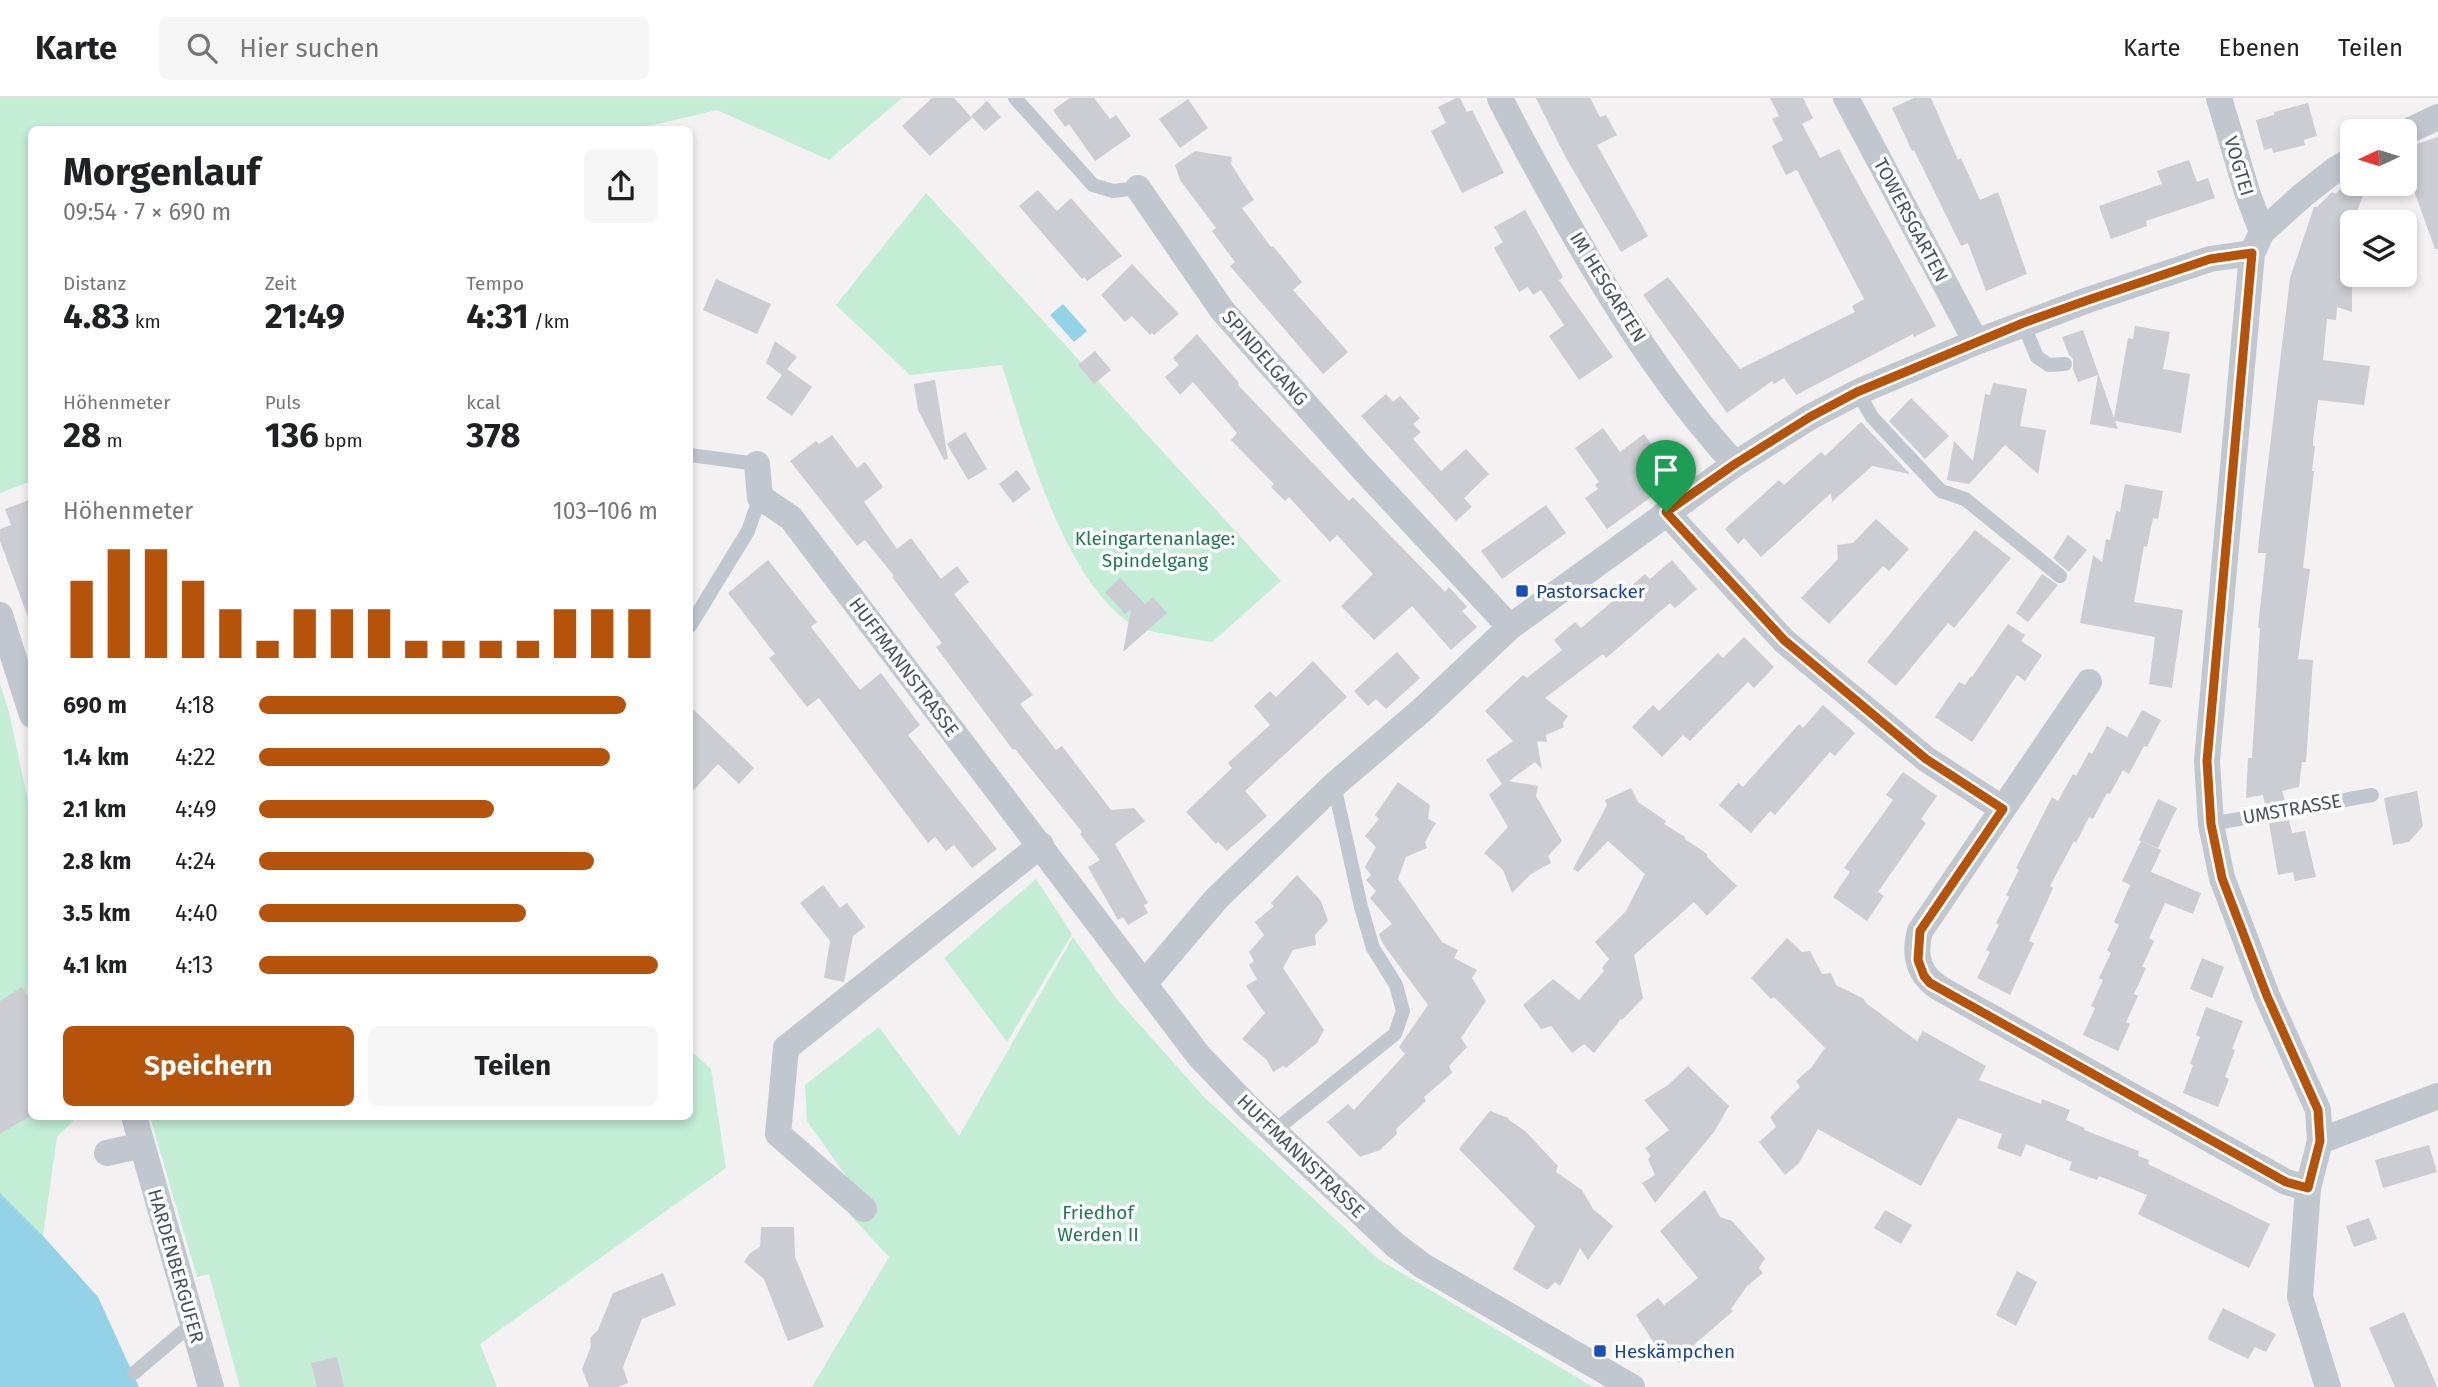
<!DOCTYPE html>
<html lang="de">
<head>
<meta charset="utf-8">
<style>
  body { margin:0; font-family:"Fira Sans",sans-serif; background:#f6f6f6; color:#202124; height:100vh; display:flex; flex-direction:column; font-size:26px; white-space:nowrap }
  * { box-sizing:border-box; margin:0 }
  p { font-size:23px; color:#757577 }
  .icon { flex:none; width:38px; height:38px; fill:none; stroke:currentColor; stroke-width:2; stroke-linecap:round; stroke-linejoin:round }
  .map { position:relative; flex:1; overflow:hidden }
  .side { position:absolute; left:28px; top:28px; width:665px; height:994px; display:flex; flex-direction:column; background:#fff; border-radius:10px; box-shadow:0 4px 10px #0003 }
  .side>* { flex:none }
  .needle { width:46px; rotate:266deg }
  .buttons { position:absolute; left:2340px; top:21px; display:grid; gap:14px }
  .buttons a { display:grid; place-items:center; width:77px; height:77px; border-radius:10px; background:#fff; box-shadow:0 4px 10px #0003; font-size:35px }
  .pin { position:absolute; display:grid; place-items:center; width:60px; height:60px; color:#fff; margin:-72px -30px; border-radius:50% 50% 50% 0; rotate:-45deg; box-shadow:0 0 7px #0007 }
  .pin .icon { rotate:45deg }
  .round { display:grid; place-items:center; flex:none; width:74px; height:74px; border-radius:10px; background:#f6f6f6 }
  .head { display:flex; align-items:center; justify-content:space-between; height:119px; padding:0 35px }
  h1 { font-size:38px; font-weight:700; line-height:52px }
  .metrics { display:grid; grid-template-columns:repeat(3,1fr); gap:10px; height:119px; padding:7px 35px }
  .metrics div { display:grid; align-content:center }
  .metrics b { font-size:35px; font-weight:700 }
  .metrics small { font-size:19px; font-weight:400 }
  .metrics p { font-size:19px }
  .chart { height:196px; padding:14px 35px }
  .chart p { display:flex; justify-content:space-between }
  .chart svg { width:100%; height:126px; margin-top:7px; stroke:#b45309; stroke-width:6 }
  .action { display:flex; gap:14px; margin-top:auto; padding:14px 35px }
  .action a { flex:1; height:80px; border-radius:10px; background:#b45309; color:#fff; font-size:28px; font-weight:700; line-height:80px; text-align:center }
  .action a+a { background:#f6f6f6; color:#202124 }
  ul { padding:0 35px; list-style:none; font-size:23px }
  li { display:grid; grid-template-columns:112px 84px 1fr; align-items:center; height:52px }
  li i { height:18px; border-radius:9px; background:#b45309 }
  header { display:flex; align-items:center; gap:42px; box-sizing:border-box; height:98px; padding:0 35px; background:#fff; border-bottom:2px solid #e0e0e0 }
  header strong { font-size:33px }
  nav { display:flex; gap:38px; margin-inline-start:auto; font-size:24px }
  .search { width:490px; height:63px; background:#f6f6f6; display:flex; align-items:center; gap:18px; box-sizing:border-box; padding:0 24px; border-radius:10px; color:#757577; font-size:26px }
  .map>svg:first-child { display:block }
  .green { fill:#c3edd5 }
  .water { fill:#93d2e7 }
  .building { fill:#cbcdd3 }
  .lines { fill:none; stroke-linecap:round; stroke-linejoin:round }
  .lane { stroke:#c0c7ce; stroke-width:14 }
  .street { stroke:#c0c7ce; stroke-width:26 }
  .route-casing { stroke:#fff; stroke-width:14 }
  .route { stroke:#b45309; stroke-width:9 }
  .transit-dot { fill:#1a4fb4; stroke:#fff; stroke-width:2.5 }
  .labels { text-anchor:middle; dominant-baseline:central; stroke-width:7; stroke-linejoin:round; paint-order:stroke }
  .street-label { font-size:19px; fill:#4a535d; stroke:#fff }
  .park-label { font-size:19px; fill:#1e7b51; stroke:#fff }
  .transit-label { font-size:19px; fill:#164399; stroke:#fff; text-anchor:start }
</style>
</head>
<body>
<header>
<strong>Karte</strong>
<div class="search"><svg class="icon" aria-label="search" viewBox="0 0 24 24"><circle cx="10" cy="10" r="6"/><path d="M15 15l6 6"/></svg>Hier suchen</div>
<nav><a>Karte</a><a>Ebenen</a><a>Teilen</a></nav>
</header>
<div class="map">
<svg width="2438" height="1289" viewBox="0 0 2438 1289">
  <rect width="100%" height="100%" fill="#f3f1f1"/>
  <path class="green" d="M0,0H902L829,62L717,12L632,32H32L31,383L0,395Z
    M926,95L1281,483L1212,544C1195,541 1145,534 1133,527C1064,484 1026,342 1002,267L910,277L836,207Z
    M0,586L9,614L31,717L32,1018L77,1019L57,1039L43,1138L0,1095Z
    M1036,781L1072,836L1007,944L944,860Z
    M1073,839L1115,899L1204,999L1378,1161L1593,1289H812L889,1159L850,1117L863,1102L807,1023L805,987L879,929L959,1038Z
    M690,952L711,971L726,1070L480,1246L497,1289H240L209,1176L197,1179L150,1019L690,1018Z"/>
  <path class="water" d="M1063,206L1087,233L1074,244L1050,217Z
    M0,1095L43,1138L98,1199L139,1289H0Z"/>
  <path class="building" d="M932,0H954L972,20L930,58L902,28Z
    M1070,0H1094L1110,21L1116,17L1131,38L1095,63L1069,26L1065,29L1053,12Z
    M1456,0H1460L1467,14L1472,12L1504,75L1462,95L1431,33L1446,25L1438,9Z
    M1536,0H1590L1600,19L1606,17L1617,37L1597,47L1648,138L1621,154L1565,58Z
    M1770,0H1803L1813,20L1802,26L1820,60L1839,51L1936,228L1914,239L1913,236L1796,297L1784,280L1774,286L1772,283L1727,315L1643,197L1668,179L1740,271L1855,214L1852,208L1864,201L1797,72L1786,77L1776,57L1772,48L1783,42L1772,21L1779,18Z
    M1914,0H1931L1958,62L1961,60L1980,102L1998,94L2027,176L1986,193L1968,145L1961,148L1914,52L1912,53L1892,10Z
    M1188,1L1208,30L1180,50L1159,21Z
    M987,3L1001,19L985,33L971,18Z
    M2308,5L2317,38L2304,42L2305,47L2273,55L2272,50L2264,52L2256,22L2274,17V14Z
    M2438,39V151H2435L2404,65V50Z
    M1195,53L1232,59L1231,66L1254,102L1242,110L1271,149L1273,148L1302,184L1293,192L1348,254L1323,276L1230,168L1235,164L1212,133L1216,130L1180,82L1175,67Z
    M2189,62L2197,84L2208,80L2215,100L2146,123L2147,128L2111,141L2099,108L2162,86L2157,73Z
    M2344,85L2364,95L2342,152L2352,155V214L2337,209L2336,222L2327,221L2323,262L2370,268L2364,307L2318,302L2313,343V348H2315L2312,373H2314L2303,470L2310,471L2298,561L2313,562L2306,664H2302L2299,689L2282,693L2285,703L2265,706L2263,697L2246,700L2248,660H2252L2260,530H2258L2266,455H2258L2259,441L2290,180L2314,109H2317L2332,94L2336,96Z
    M1038,92L1057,113L1071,100L1122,158L1087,183L1084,179L1082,181L1019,108Z
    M1525,112L1563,179L1559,182L1613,259L1579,282L1549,238L1564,227L1541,192L1533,197L1528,189L1519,194L1494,150L1503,144L1494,129Z
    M1132,166L1179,216L1154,237L1152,235L1150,237L1132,218L1125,224L1101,197Z
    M716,181L771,206L757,236L703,212Z
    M2135,228L2170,234L2163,271L2190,276L2181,335L2115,323L2118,331L2090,326L2098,277L2078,284L2073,271V261L2069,257L2062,239L2083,232L2114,320L2128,240L2133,241Z
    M1197,236L1239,285L1238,287L1349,403L1353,399L1445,494L1449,489L1467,509L1462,513L1477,529L1451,552L1412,508L1374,542L1341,508L1373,476L1337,437L1330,444L1289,399L1285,403L1271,389L1274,386L1231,342L1237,335L1193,284L1180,297L1165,279L1179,267L1173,260Z
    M775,243L797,259L787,271L812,289L792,318L766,300L782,277L766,265Z
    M1095,253L1111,272L1094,286L1078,267Z
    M935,282L948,361L944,362L918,312L914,286Z
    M1993,285L2027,291L2020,328L2046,332L2038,376L2005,347L1969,386L1947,382L1954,343L1973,363L1985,296L1990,297Z
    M1386,296L1393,304L1400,298L1420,320L1413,326L1421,334L1413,341L1441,373L1466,351L1489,376L1464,400L1472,409L1456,423L1361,318Z
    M1911,300L1949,338L1925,361L1889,323Z
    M1861,324L1910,376L1872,368L1832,404L1831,395L1761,459L1744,440L1738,446L1725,431L1779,382L1784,387L1821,354L1825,358Z
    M1603,330L1620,354L1644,336L1676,381L1607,431L1585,400L1598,391L1595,387L1599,384L1575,350Z
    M965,334L987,371L968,382L947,346Z
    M832,337L857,370L865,364L883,389L864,404L897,451L911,440L941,481L957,468L969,484L954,496L1033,597L1020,606L1056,652L1062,648L1111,712L1134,710L1145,723L1115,746L1148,805L1144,807L1148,815L1128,827L1123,819L1118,822L1088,769L1100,762L1080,736L1082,734L1015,651L1013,652L936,549L942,545L892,479L894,478L865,442L857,448L790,363L816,343L819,346Z
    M1017,372L1031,391L1013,405L999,386Z
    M2125,386L2163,393L2158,421L2153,420L2147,449L2144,448L2134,504L2183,512L2172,590L2149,586L2155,539L2080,525L2093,457L2102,464L2106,441L2110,442L2116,413L2120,414Z
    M32,401V521L29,522L0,443V431L11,427L5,411Z
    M1546,407L1566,435L1502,481L1481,453Z
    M1876,421L1909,451L1889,473L1883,468L1829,526L1801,500L1838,461L1837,447L1853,445Z
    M1975,432L2011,460L1954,530L1948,525L1896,588L1867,564Z
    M2068,437L2087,452L2069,474L2053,460Z
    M768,462L817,524L811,529L860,592L881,575L920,627L908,637L997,751L972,770L954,747L946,753L935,739L928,745L819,600L807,609L769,560L775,556L728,495Z
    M1672,462L1697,491L1675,510L1670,505L1606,560L1603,556L1545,600L1568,618L1563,625L1564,629L1546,637L1547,644L1537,643L1542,671L1535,664L1509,683L1538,688L1536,698L1562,743L1548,758L1551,765L1531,776L1512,795L1503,772L1484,755L1508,729L1489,697L1502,686L1486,662L1513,643L1485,613L1523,577L1527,580L1562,552L1554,542L1575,524L1581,530L1645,476L1650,481Z
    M2042,476L2058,487L2028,524L2016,515Z
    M1120,480L1145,506L1153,499L1167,515L1123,554L1131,512L1125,516L1105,494Z
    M2008,526L2025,537L2021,543L2042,557L2025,583L2017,577L1972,644L1935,619L1959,584L1965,587L1971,578L1972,579Z
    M1744,539L1774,569L1754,590L1748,584L1690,643L1683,637L1662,659L1632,629L1653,607L1659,613L1718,555L1723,560Z
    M1397,554L1420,580L1386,611L1376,601L1368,608L1354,593Z
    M1313,563L1347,599L1245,693L1267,718L1227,753L1218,744L1216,746L1186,714L1232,670L1228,665L1270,627L1254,608L1270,593L1276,599Z
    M1823,607L1855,635L1835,658L1830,654L1775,717L1770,713L1751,735L1719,707L1738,685L1743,689L1799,626L1803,630Z
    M690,608L754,670L739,686L718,666L690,696Z
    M2142,612L2161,622L2147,649L2144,648L2129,676L2123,672L2110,696L2107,695L2093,721L2089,719L2076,745L2074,743L2050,788L2053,790L2029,843L2034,845L2010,897L1977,880L1990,854L1986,852L1999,827L1996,825L2009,799L2006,797L2019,772L2016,770L2052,699L2058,703L2073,676L2076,678L2089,654L2092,656L2107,628L2127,639Z
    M1903,674L1937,698L1921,721L1926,725L1878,794L1884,798L1867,823L1833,799L1850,774L1844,770L1893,702L1886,697Z
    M1398,684L1430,707L1428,721L1436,725L1425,744L1427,750L1406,759L1398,781L1442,844L1458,852L1454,860L1477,872L1472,880L1486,903L1461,940L1467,949L1449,968L1452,975L1424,999L1426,1003L1396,1031L1397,1036L1380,1052L1360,1059L1327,1024L1348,1006L1354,1012L1405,956L1399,949L1428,907L1383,846L1379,836L1392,826L1370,800L1376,793L1366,782L1371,777L1365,769L1376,749L1365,738L1379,721L1375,717Z
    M1631,690L1638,704L1666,723L1664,726L1685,739V741L1707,756V759L1737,788L1707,818L1694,804L1634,857L1643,900L1622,922L1621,921L1594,955L1584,946L1572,955L1551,928L1541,931L1523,907L1553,881L1579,902L1604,873L1602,870L1609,861L1595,844L1626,813L1645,776L1608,743L1578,774L1573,771L1607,707L1605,702Z
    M2417,693L2423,728L2409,744L2393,747L2384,700Z
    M2158,701L2177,710L2158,750L2139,742Z
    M2289,722L2292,735L2305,733L2316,779L2295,783L2293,774L2278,777L2269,725Z
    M2141,743L2161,752L2151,774L2201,795L2193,816L2165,805L2149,840L2154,843L2142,869L2146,870L2134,896L2138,898L2126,924L2130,926L2118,953L2083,937L2095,910L2091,908L2103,882L2099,880L2111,855L2107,852L2119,827L2114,824L2130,787L2122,783Z
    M1297,777L1321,803L1328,823L1315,837L1316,847L1293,852L1283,870L1324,932L1317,945L1286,970L1283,968L1273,974L1267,962L1242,941L1265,915L1246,888L1257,881L1249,867L1254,863L1249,854L1264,837L1255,824L1274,808L1271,805Z
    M823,787L840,810L847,805L865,829L853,838L844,884L824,880L830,843L800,805Z
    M1787,840L1802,854L1810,853L1822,876L1831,875L1836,887L1864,901L1866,905L1917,943L1923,933L1986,968L1979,982L2041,1006L2042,1001L2070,1012L2066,1022L2085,1030L2084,1032L2139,1053L2138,1058L2149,1062L2148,1066L2270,1126L2249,1170L2138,1116L2147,1097L2099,1078L2097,1082L2069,1072L2072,1064L2026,1046L2021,1059L1997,1050L2002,1036L1958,1020L1921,1088L1818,1031L1799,1065L1785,1077L1759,1044L1776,1029L1770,1019L1800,989L1796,983L1811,970L1825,950L1774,899L1771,901L1751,880Z
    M2202,860L2224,869L2212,900L2190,891Z
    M22,889L32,905V1017L0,1036V903Z
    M2206,909L2243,923L2232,951L2235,952L2225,979L2229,981L2218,1009L2183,995L2193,967L2190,966L2200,939L2196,937Z
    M1688,968L1729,1008L1714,1034L1655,1105L1642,1085L1655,1077L1648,1061L1651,1058L1645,1050L1669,1032L1644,1002L1668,987Z
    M1490,1013L1508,1020L1509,1022L1525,1033L1558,1068L1556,1074L1582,1092L1593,1111L1613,1128L1588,1162L1580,1150L1560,1188L1555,1184L1547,1192L1513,1171L1535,1128L1459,1051Z
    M2429,1047L2437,1074L2383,1090L2375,1062Z
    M1705,1092L1720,1119L1732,1123L1765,1160L1759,1170L1763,1175L1747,1188L1731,1211L1733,1213L1696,1245L1679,1265L1661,1248L1657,1250L1636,1217L1658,1200L1664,1207L1698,1180L1660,1133Z
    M1885,1112L1912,1127L1901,1146L1874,1130Z
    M2369,1120L2377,1141L2354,1149L2346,1128Z
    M761,1129H794L795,1159L824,1229L788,1243L764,1181L744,1164L750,1155L760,1149Z
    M2017,1173L2037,1184L2016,1228L1996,1217Z
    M663,1175L676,1207L642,1221L623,1269L628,1285L618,1289H589L582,1271L591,1248L590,1240L598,1232L613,1195Z
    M2223,1210L2276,1236L2266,1254L2255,1249L2248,1261L2209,1242L2208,1239Z
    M2404,1214L2423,1256L2437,1289H2395L2369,1230Z
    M337,1259L344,1289H317L311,1265Z"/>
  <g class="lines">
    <path class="lane" d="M1015,0L1093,87L1113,93L1138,90
      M2023,225L2037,259L2049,267L2065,266
      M1858,294L1872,319L1941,393L1965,401L2060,478
      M690,357L757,366
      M690,528L748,433L760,399
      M2211,726L2372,697
      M1274,1033L1395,936L1403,913L1396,887L1373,850L1361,809L1334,687
      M134,1275L193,1225"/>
    <path class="street" d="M1500,0C1521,43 1545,84 1568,126C1616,210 1669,294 1735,366
      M1846,0L1976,244
      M2219,0L2247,94L2262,134
      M2404,35L2438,19
      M1138,90L1222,212L1361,369L1510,529
      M757,366L760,399L791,420L1199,958L1248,1009L1395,1147L1423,1168L1632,1289
      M1666,414L1784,543L1926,661L2003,711
      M0,517L32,617
      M2089,584L1920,833C1913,858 1919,878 1941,891L2286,1084L2308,1090
      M1144,886L1217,800L1334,687L1422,612L1510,529L1735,366L1810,319L1858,294L1976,244L2088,202L2210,161L2252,155
      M134,1018L211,1289
      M2320,1043L2438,998
      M107,1055L142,1047
      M864,1111L778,1036L786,950L1041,747
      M2328,1289L2300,1199L2308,1090L2320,1043L2318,1012L2267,898L2222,780L2211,726L2207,663L2252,155L2262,134L2303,97L2336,71L2352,62"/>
  </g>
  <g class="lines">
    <g class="route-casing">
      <path id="route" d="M2252,155L2207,663L2211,726L2222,780L2267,898L2318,1012L2320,1043L2308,1090L2286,1084L1930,885L1924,878L1918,862L1920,833L2003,711L1926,661L1784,542L1666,414L1735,366L1810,319L1857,294L2023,225L2088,202L2210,161Z"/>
    </g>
    <use href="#route" class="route"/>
  </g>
  <g class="transit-dot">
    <rect x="1515" y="486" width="14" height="14" rx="3.5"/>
    <rect x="1593" y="1246" width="14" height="14" rx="3.5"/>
  </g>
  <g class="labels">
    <g class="street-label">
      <text transform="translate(2239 68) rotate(73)">VOGTEI</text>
      <text transform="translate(1911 122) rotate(62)">TOWERSGARTEN</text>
      <text transform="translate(1608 189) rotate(58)">IM HESGARTEN</text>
      <text transform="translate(1265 260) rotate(49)">SPINDELGANG</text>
      <text transform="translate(904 569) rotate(53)">HUFFMANNSTRASSE</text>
      <text transform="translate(2292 711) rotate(-10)">UMSTRASSE</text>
      <text transform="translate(1301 1058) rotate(44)">HUFFMANNSTRASSE</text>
      <text transform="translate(176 1168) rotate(74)">HARDENBERGUFER</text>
    </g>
    <g class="park-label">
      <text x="1155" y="440">Kleingartenanlage:<tspan x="1155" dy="22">Spindelgang</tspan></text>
      <text x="1098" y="1114">Friedhof<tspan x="1098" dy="22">Werden II</tspan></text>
    </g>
    <g class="transit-label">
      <text x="1536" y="493">Pastorsacker</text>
      <text x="1614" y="1253">Heskämpchen</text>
    </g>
  </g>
</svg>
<div class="buttons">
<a><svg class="needle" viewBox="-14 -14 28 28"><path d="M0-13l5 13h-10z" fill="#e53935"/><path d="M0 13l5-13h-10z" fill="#757577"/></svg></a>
<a><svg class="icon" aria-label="layers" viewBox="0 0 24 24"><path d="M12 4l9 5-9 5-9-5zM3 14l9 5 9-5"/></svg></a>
</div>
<div class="pin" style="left:1666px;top:414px;background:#1e9e55"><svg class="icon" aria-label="arrive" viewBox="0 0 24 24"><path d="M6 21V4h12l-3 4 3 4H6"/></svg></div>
<section class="side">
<div class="head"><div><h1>Morgenlauf</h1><p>09:54 · 7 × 690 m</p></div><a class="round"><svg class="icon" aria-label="share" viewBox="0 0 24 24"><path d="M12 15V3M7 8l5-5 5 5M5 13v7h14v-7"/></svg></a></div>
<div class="metrics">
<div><p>Distanz</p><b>4.83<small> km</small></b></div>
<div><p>Zeit</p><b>21:49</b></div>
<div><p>Tempo</p><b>4:31<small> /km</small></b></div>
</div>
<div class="metrics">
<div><p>Höhenmeter</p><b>28<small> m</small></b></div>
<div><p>Puls</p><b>136<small> bpm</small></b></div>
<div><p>kcal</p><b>378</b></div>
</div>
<div class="chart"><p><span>Höhenmeter</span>103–106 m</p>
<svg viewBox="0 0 160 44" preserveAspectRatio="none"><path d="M5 44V17M15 44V6M25 44V6M35 44V17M45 44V27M55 44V38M65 44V27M75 44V27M85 44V27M95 44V38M105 44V38M115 44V38M125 44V38M135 44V27M145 44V27M155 44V27"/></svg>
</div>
<ul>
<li><b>690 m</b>4:18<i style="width:92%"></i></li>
<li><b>1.4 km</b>4:22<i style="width:88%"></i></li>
<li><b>2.1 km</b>4:49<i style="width:59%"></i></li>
<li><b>2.8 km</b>4:24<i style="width:84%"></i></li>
<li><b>3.5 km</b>4:40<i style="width:67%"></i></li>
<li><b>4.1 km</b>4:13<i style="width:100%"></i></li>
</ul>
<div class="action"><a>Speichern</a><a>Teilen</a></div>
</section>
</div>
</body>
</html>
